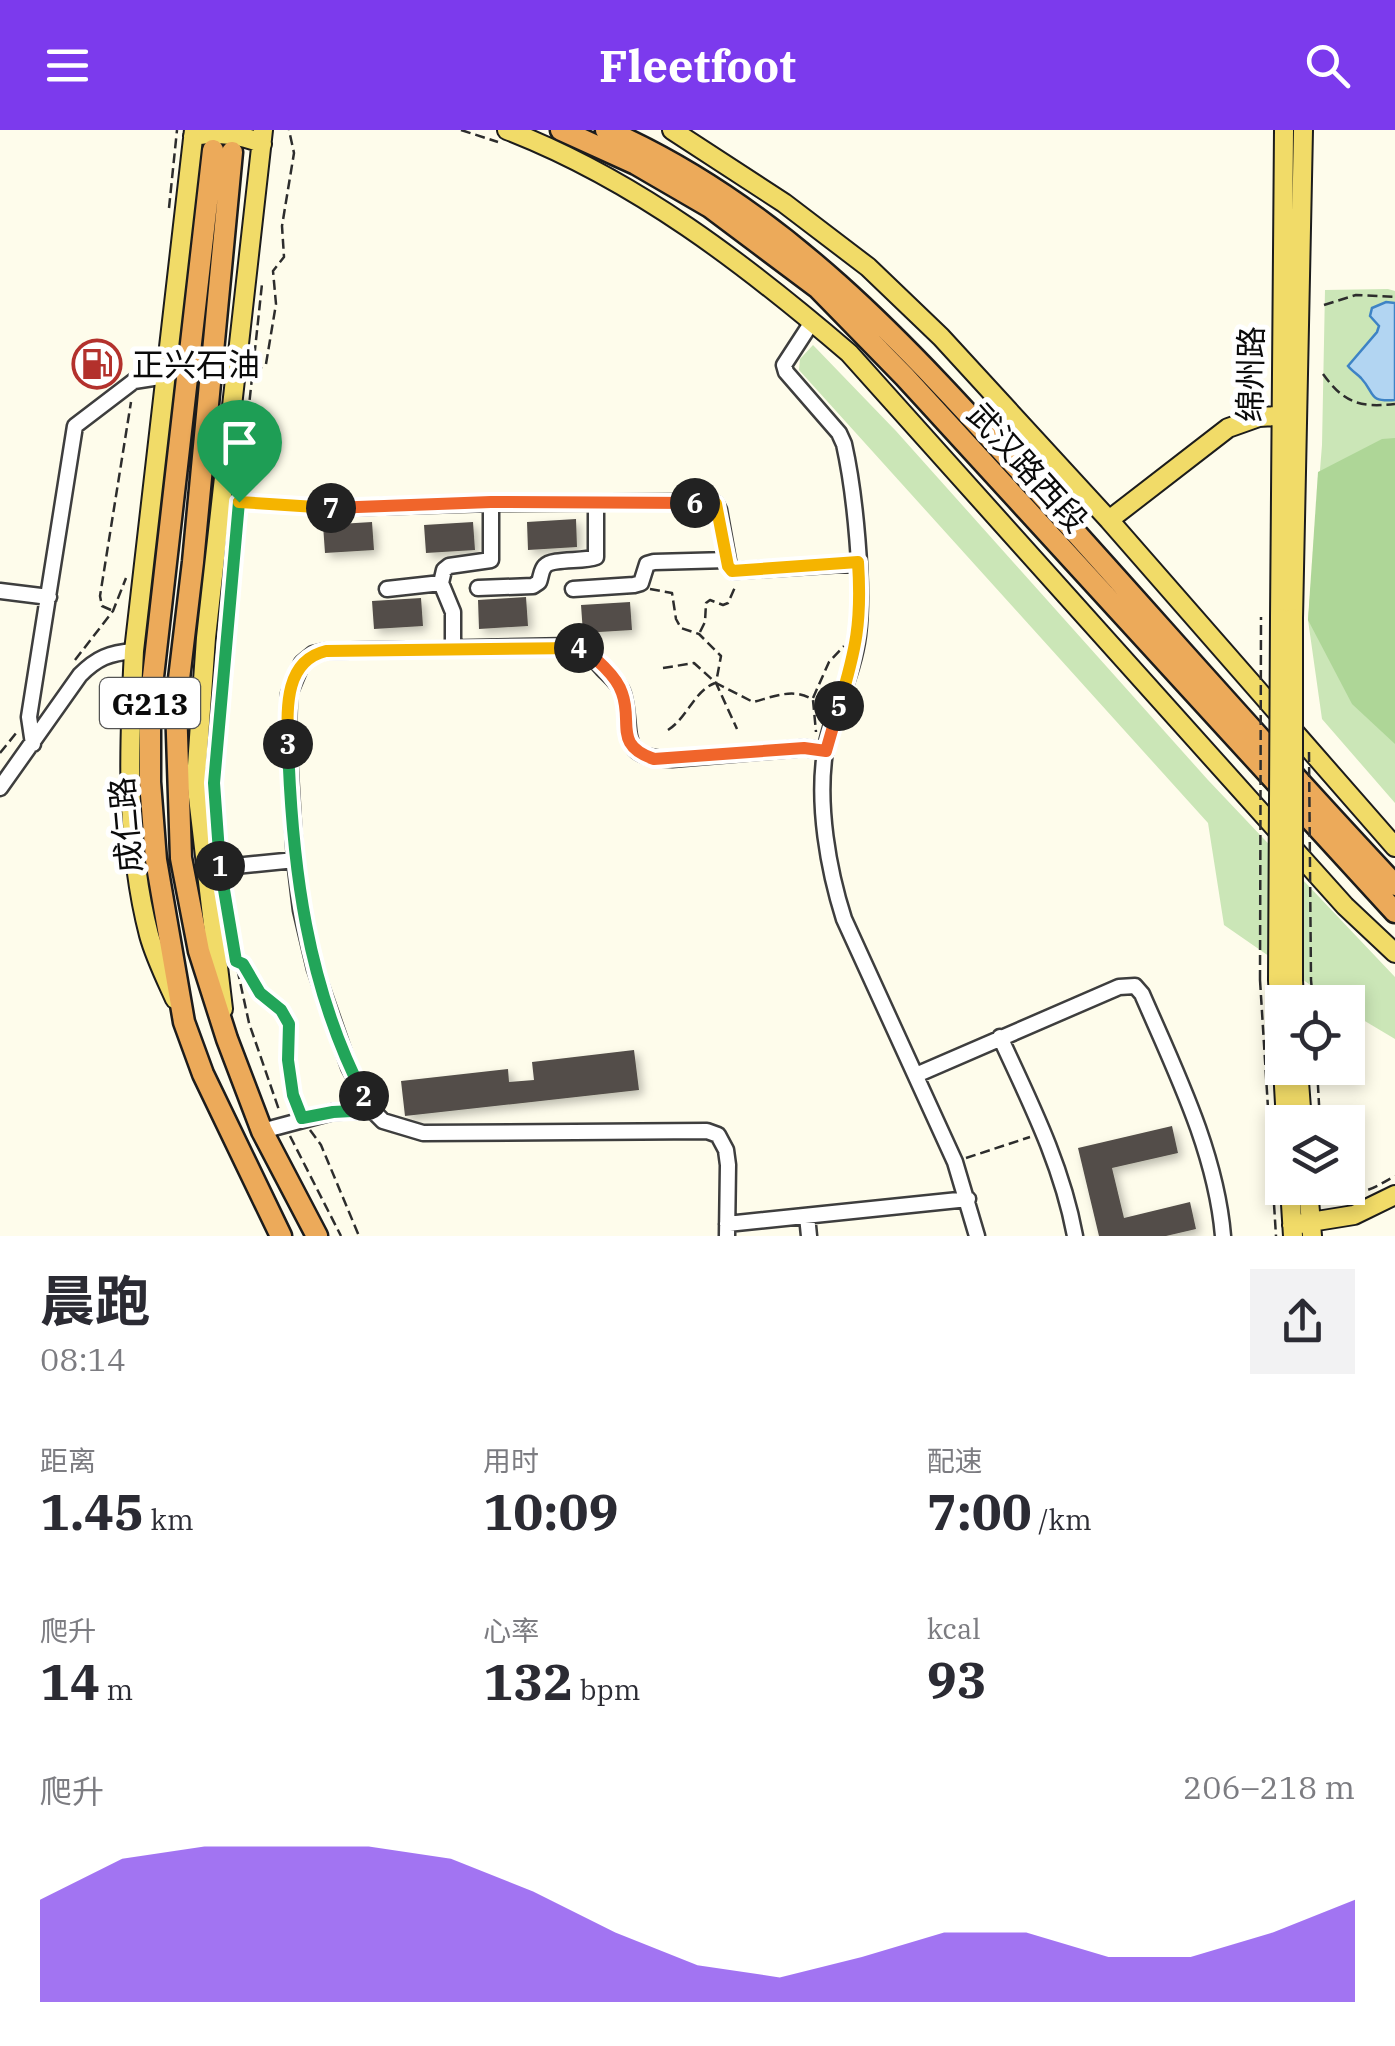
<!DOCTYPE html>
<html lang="zh">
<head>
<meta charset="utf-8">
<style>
  body { margin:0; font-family:"IBM Plex Serif","Noto Sans SC",serif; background:#f2f2f3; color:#2b2b33; height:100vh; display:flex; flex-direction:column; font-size:38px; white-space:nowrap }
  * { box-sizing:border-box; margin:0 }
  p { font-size:32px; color:#7c7c81 }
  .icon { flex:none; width:55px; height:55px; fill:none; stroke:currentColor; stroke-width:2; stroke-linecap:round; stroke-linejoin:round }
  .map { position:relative; height:1106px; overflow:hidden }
  .drawer { display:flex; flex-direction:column; background:#fff; flex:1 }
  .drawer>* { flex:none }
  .buttons { position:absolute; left:1265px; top:855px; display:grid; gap:20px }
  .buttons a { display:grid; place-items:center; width:100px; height:100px; border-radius:0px; background:#fff; box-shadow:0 5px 15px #0003; font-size:50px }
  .pin { position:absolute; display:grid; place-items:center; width:85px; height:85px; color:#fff; margin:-102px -42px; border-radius:50% 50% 50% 0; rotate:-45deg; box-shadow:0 0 10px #0007 }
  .pin .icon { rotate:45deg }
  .km { position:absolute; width:50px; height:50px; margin:-25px; border-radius:50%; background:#222; color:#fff; font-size:28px; line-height:50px; text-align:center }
  .round { display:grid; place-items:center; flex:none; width:105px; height:105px; border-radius:0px; background:#f2f2f3 }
  .overview { display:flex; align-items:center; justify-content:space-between; height:170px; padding:0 40px }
  h1 { font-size:55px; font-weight:700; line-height:75px }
  .figures { display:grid; grid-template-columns:repeat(3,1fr); gap:15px; height:170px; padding:10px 40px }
  .figures div { display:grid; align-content:center }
  .figures b { font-size:50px; font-weight:700 }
  .figures small { font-size:28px; font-weight:400 }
  .figures p { font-size:28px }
  .chart { height:280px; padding:20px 40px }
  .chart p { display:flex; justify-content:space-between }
  .chart svg { width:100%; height:180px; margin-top:10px; fill:#7c3aed; opacity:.7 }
  header { display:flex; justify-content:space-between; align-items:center; height:130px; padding:0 40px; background:#7c3aed; color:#fff; font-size:45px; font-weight:700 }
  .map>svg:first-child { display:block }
  .green { fill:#cbe6b7 }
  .forest { fill:#aed697 }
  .water { fill:#b2d5f2; stroke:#3e83c5; stroke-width:2.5 }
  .building { fill:#534e48; filter:url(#shadow) }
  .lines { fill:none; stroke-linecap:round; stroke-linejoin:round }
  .minor-casing { stroke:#3e3e3e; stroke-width:19 }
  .major-casing { stroke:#1c1c1c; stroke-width:22 }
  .highway-casing { stroke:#1c1c1c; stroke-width:25 }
  .path { stroke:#2d2d2d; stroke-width:2.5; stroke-dasharray:10 5; stroke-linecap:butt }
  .minor { stroke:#fff; stroke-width:14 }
  .major { stroke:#f1db68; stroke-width:18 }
  .highway { stroke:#ecaa5a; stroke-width:20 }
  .major-bridge-casing { stroke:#1c1c1c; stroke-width:22; stroke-linecap:butt }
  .path-bridge { stroke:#2d2d2d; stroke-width:2.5; stroke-dasharray:10 5; stroke-linecap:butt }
  .major-bridge { stroke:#f1db68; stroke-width:18 }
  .split-1-casing { stroke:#fff; stroke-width:20 }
  .split-2-casing { stroke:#fff; stroke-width:20 }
  .split-3-casing { stroke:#fff; stroke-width:20 }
  .split-4-casing { stroke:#fff; stroke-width:20 }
  .split-5-casing { stroke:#fff; stroke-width:20 }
  .split-6-casing { stroke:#fff; stroke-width:20 }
  .split-7-casing { stroke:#fff; stroke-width:20 }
  .split-8-casing { stroke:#fff; stroke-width:20 }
  .split-1 { stroke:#22a559; stroke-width:12 }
  .split-2 { stroke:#22a559; stroke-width:12 }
  .split-3 { stroke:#22a559; stroke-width:12 }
  .split-4 { stroke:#f5b400; stroke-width:12 }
  .split-5 { stroke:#f0652b; stroke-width:12 }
  .split-6 { stroke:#f5b400; stroke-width:12 }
  .split-7 { stroke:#f0652b; stroke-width:12 }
  .split-8 { stroke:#f5b400; stroke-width:12 }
  .labels { text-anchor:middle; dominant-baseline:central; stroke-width:10; stroke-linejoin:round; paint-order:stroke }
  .shield { fill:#fff; stroke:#545454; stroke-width:2.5 }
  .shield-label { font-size:30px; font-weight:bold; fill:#0b0b0b }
  .poi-label { font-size:32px; fill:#0b0b0b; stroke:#fff; text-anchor:start }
  .street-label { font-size:32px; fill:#0b0b0b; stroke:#fff }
</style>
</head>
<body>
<header><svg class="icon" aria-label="menu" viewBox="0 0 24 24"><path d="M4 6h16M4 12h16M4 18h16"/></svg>Fleetfoot<svg class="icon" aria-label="search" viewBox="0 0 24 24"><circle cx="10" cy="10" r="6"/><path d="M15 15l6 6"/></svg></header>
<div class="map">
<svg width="1395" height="1106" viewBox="0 0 1395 1106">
  <defs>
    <filter id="shadow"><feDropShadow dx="4.5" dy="4.5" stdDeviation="5" flood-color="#0004"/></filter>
  </defs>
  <rect width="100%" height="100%" fill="#fefceb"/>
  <path class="green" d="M1388,159L1395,161V673L1322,589L1308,490L1322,315L1325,160Z
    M813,215L896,301L1208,650L1395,847V909L1348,881V872H1335L1224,795L1208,693L799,240L800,229Z"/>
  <path class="forest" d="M1395,308V614L1352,574L1308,490L1318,342L1382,309Z"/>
  <path class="water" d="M1386,172L1395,173V270C1367,272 1376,264 1361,248C1357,244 1352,241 1348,236L1377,202L1379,196L1370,186L1372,178Z"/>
  <path class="building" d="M576,389L577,417L528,420L527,392Z
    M372,392L374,420L325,423L323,395Z
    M473,392L475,420L426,423L424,395Z
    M526,467L528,496L479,499L478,470Z
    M421,468L423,496L374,499L372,471Z
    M630,472L632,500L583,503L581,475Z
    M634,920L639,960L405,986L401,951L508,939L509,952L534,950L532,932Z
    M1172,996L1178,1023L1112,1038L1124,1088L1190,1072L1196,1099L1166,1106H1099L1078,1018Z"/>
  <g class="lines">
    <g class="minor-casing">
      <path id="minor" d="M812,192L784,235L786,242L839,303L844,314C855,363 864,455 858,505C853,545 832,582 825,622C817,675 828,739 844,789L955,1032L977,1106
        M330,378L491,373L708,372L716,374L719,380L729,436L733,441L858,433
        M441,453L453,482V518
        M478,458L533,456L539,452C541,447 541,440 545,436C552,428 584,432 596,427V373
        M387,459L441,453L444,440L449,436L491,430V373
        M573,459L634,455L641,453L647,434L654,432L728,430
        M0,461L49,467
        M33,614L29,587L75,296L134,251L166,246
        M0,658L80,545C97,528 109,523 134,521
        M205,739L295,730
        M1000,907C1030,972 1062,1035 1075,1106
        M916,945L1119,857L1135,856L1142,864C1175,940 1216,1022 1223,1106
        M262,1001L333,982L372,980
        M807,1086L809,1106
        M727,1094L968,1069
        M727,1106L728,1035L726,1020L718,1005L707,1001L423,1003L383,991L372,980L349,937L315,839L301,780L295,730L288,608L289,564L302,533L313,524L326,521L571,516C586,519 593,528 603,539C610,546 620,554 623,564C634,602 615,629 672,629L804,618L826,621"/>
    </g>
    <g class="major-casing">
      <path id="major" d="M507,0C636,50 745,134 849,223L1345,776L1395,823
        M672,0L784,73L868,137L941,207L1109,390L1395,717
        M193,6C215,2 242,4 262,14
        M1109,390L1228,298L1259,287L1291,285
        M1280,488L1284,0
        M1293,488L1303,0
        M1278,850L1282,923
        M1293,850L1294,872
        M175,869C166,849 155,827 149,805C125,713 129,615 134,521L194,0
        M223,879L196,650L206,508L263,0
        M1283,938L1286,992
        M1298,938L1302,992
        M1290,1058L1293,1106
        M1308,1058L1312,1106
        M1292,1095L1354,1085L1395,1065"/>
    </g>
    <g class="highway-casing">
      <path id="highway" d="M561,0L636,34L710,77L818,158L905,247L1395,782
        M606,0C788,79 919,229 1049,373C1164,500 1277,630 1395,755
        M213,20L150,573V652L156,730L184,892L203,944L281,1106
        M232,22L193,432L176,574L181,728L199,821L227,909L262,1001L317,1106"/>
    </g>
    <path class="path" d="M461,0L498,12
      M169,78L177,0
      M1324,175L1356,165L1395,167
      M254,243L266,234L276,174L273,141L284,127L282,96L294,23L289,0
      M1323,244C1344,273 1360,278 1395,274
      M240,373L317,379
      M650,459L672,463L676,489L681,498L699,504L721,526L716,553L737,599
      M111,480L102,476L100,466L131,272
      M700,502L705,492L706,473L710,470L723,475L728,473L736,455
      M75,530L113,481L126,448
      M663,538L694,533L716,553L753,572C773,567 794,557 813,570L816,602
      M813,568L829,532L844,516
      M668,600C688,587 694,561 715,553
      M0,623L17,602
      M217,688L214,653L224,510L262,154
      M231,810L249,893L279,980
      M237,831L243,834L259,863L281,880L289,894L288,930L297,975
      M1260,850L1276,1106
      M1311,850L1313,872
      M1317,938L1320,992
      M310,1000L321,1015L359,1106
      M290,1006L341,1106
      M966,1028L1030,1007
      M1339,1058C1361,1068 1375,1057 1395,1046"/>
    <use href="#minor" class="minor"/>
    <use href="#major" class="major"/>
    <use href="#highway" class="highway"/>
    <g class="major-bridge-casing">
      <path id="major-bridge" d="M1293,488V850
        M1278,850L1280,488"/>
    </g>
    <path class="path-bridge" d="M1309,622L1311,850
      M1260,850L1261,487"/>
    <use href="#major-bridge" class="major-bridge"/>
  </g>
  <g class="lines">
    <g class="split-1-casing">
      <path id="split-1" d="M220,736L214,653L239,372"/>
    </g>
    <g class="split-2-casing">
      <path id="split-2" d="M220,736L236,831L243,834L260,863L281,880L289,894L288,930L293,965L302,988L333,982L372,980L364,966"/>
    </g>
    <g class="split-3-casing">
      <path id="split-3" d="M288,614C292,737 307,856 364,966"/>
    </g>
    <g class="split-4-casing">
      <path id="split-4" d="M288,614C287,579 284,531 326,521L579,518"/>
    </g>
    <g class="split-5-casing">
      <path id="split-5" d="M579,518C594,525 617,547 622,563C633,593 613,615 654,629L804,618L826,621L839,576"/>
    </g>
    <g class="split-6-casing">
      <path id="split-6" d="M695,373L716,374L728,436L732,441L858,432C862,492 856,519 839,576"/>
    </g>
    <g class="split-7-casing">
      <path id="split-7" d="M331,378L491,372L695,373"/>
    </g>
    <g class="split-8-casing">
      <path id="split-8" d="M239,372L331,378"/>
    </g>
    <use href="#split-1" class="split-1"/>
    <use href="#split-2" class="split-2"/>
    <use href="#split-3" class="split-3"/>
    <use href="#split-4" class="split-4"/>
    <use href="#split-5" class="split-5"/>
    <use href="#split-6" class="split-6"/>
    <use href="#split-7" class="split-7"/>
    <use href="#split-8" class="split-8"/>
  </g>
  <defs>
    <g id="fuel-ring" transform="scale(2.5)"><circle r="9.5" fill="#fff" stroke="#b3312c" stroke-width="1.5"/><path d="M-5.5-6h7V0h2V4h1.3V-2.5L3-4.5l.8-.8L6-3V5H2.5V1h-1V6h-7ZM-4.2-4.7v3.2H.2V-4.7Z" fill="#b3312c"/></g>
  </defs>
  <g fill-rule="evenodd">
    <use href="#fuel-ring" x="97" y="234"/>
  </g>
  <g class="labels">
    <rect class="shield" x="100" y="548" width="100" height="50" rx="8"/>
    <g class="shield-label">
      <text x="150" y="573">G213</text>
    </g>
    <g class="poi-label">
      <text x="132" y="234">正兴石油</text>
    </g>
    <g class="street-label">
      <text transform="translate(1250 244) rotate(-89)">绵州路</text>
      <text transform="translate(1028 337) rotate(48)">武汉路西段</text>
      <text transform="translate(125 695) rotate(-95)">成仁路</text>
    </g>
  </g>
</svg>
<div class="buttons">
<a><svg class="icon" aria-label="locate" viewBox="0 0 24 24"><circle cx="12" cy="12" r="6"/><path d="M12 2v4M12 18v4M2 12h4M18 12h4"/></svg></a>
<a><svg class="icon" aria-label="layers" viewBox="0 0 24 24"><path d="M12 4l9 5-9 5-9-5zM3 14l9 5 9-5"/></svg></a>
</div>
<div class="pin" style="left:239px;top:372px;background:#1e9e55"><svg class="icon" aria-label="arrive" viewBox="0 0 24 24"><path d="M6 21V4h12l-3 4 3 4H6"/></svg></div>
<b class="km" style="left:220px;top:736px">1</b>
<b class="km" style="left:364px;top:966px">2</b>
<b class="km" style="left:288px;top:614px">3</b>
<b class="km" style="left:579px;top:518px">4</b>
<b class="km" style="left:839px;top:576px">5</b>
<b class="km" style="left:695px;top:373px">6</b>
<b class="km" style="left:331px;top:378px">7</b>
</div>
<section class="drawer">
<div class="overview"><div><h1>晨跑</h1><p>08:14</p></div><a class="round"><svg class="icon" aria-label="share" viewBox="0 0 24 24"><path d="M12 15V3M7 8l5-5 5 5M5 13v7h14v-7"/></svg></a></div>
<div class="figures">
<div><p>距离</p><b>1.45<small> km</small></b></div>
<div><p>用时</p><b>10:09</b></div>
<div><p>配速</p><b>7:00<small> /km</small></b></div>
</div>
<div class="figures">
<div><p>爬升</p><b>14<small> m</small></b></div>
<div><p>心率</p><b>132<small> bpm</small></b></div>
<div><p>kcal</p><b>93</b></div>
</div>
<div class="chart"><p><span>爬升</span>206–218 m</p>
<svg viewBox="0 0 160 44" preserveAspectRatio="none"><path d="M0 44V19L10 9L20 6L30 6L40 6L50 9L60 17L70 27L80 35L90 38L100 33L110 27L120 27L130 33L140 33L150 27L160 19V44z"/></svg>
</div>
</section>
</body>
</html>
